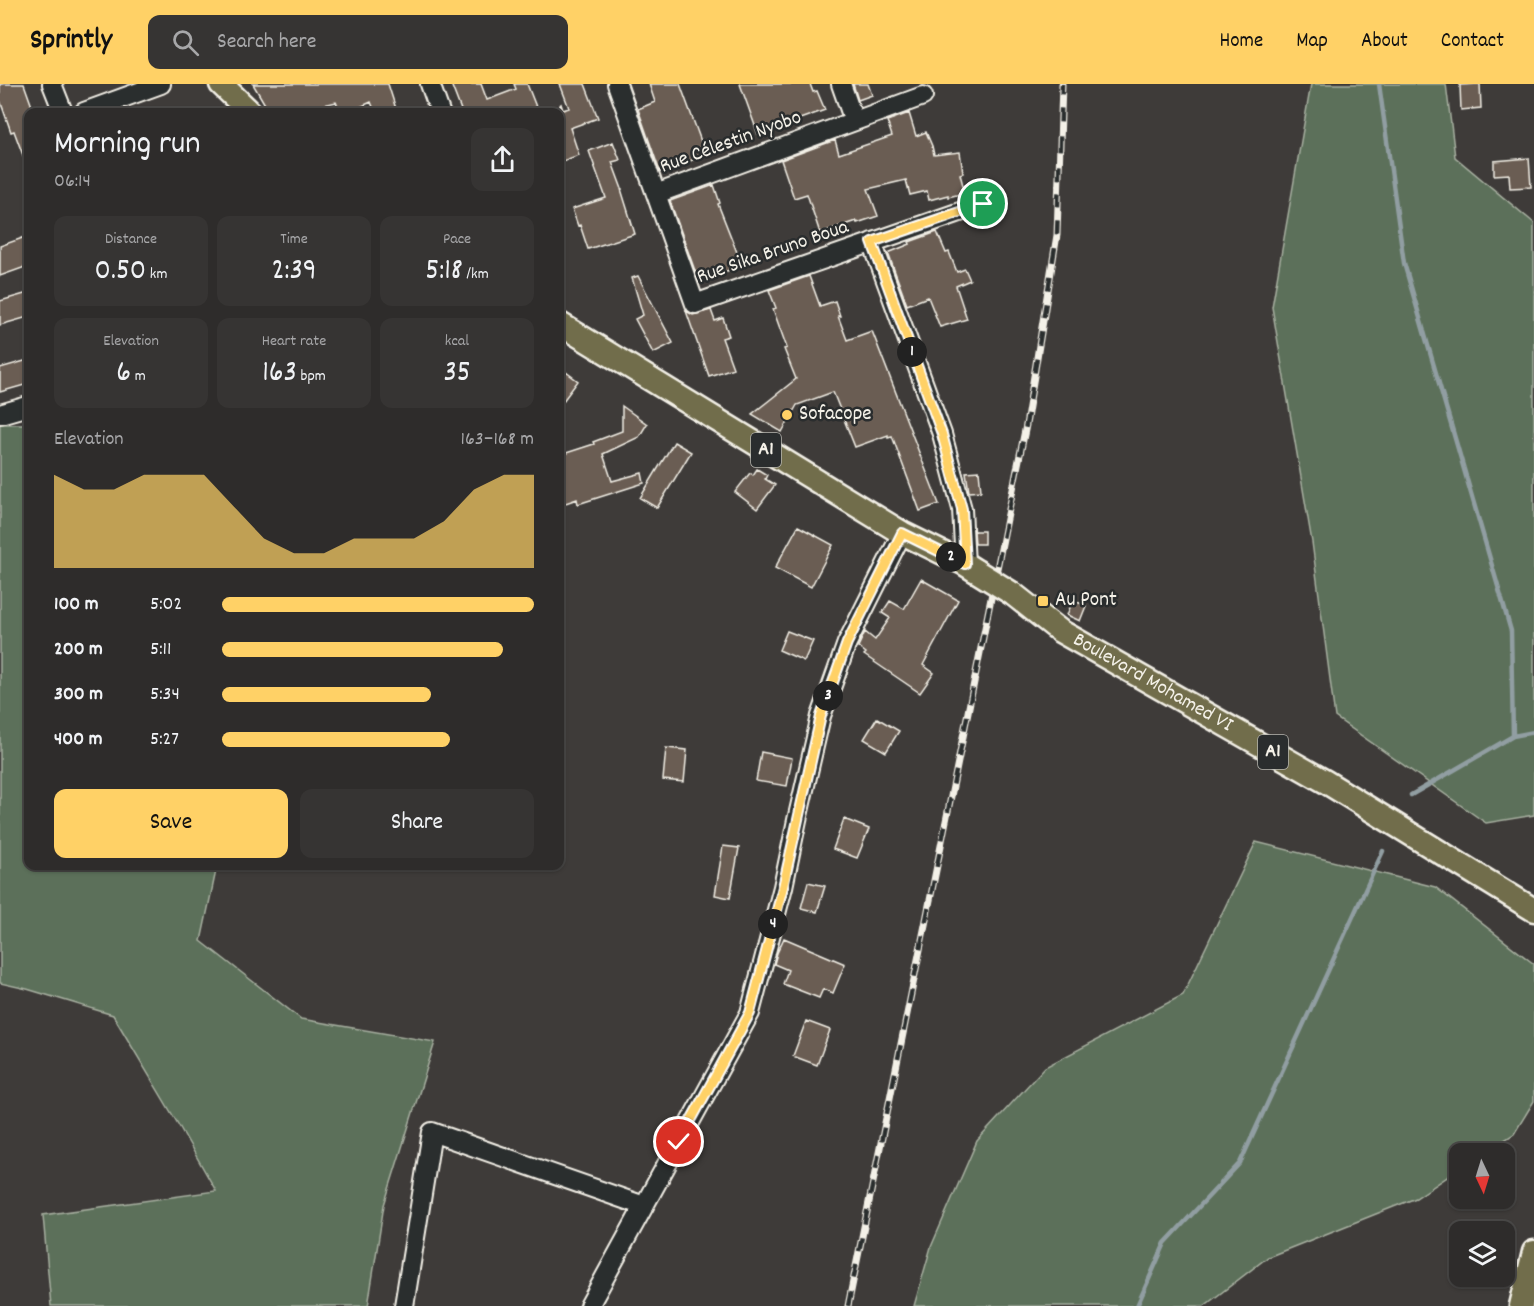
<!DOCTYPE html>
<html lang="en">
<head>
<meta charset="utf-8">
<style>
  body { margin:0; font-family:Dekko,sans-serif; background:#363433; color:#f1f3f6; height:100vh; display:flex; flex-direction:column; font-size:22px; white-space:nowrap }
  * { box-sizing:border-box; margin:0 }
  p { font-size:20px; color:#a7a7a9 }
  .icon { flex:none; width:33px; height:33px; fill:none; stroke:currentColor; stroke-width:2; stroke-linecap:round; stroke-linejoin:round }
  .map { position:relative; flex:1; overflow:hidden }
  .details { position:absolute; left:24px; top:24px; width:540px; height:762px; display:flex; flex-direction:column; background:#2e2c2b; border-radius:12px; box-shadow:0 2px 4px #0004,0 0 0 2px #494847 }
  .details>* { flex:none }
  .needle { width:39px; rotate:176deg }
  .controls { position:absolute; left:1449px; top:1059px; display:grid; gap:12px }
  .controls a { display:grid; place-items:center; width:66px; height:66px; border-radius:12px; background:#2e2c2b; box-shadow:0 2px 4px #0004,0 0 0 2px #494847; font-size:30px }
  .pin { position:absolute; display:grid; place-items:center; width:51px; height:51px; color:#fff; margin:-26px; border:3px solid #fff; border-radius:50%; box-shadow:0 2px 6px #0007 }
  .km { position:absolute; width:30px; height:30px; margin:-15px; border-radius:50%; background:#222; color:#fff; font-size:16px; line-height:30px; text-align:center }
  .round { display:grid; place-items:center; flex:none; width:63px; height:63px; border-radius:12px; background:#363433 }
  .head { display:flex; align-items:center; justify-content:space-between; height:102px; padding:0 30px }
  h1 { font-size:33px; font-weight:600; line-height:45px }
  .figures { display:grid; grid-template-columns:repeat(3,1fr); gap:9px; height:102px; padding:6px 30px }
  .figures div { display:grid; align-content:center; border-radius:12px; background:#363433; text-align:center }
  .figures b { font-size:30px; font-weight:600 }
  .figures small { font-size:16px; font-weight:400 }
  .figures p { font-size:16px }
  .chart { height:168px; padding:12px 30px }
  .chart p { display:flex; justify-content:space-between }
  .chart svg { width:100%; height:108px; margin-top:6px; fill:#ffd166; opacity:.7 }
  .action { display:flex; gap:12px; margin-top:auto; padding:12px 30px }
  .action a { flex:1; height:69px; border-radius:12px; background:#ffd166; color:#111; font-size:24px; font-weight:600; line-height:69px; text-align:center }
  .action a+a { background:#363433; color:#f1f3f6 }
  ul { padding:0 30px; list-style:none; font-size:20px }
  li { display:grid; grid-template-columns:96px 72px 1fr; align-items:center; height:45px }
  li i { height:15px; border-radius:8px; background:#ffd166 }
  header { display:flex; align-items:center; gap:36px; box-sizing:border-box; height:84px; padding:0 30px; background:#ffd166; color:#111 }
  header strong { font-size:28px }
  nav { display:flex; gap:33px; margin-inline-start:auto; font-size:21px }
  .search { width:420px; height:54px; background:#363433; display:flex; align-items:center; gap:15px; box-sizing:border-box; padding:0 21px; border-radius:12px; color:#a7a7a9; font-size:22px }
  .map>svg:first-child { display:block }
  .green { fill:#5b705a; stroke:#a8b0a1; stroke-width:1.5 }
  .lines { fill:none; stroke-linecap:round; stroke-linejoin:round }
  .stream { stroke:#919ea2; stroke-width:4.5 }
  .building { fill:#6b5d52; stroke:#f4f1e8; stroke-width:1.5 }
  .minor-casing { stroke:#f4f1e8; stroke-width:22 }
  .major-casing { stroke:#f4f1e8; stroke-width:27 }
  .minor { stroke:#2a2d2e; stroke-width:18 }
  .major { stroke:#716d4b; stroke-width:22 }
  .rail-casing { stroke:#f4f1e8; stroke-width:7 }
  .rail { stroke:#2a2d2e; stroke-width:4.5; stroke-dasharray:14; stroke-linecap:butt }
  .major-bridge-casing { stroke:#f4f1e8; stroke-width:27; stroke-linecap:butt }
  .major-bridge { stroke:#716d4b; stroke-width:22 }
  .route-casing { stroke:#fff; stroke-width:12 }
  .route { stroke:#ffd166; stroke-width:8 }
  .poi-dot { fill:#ffd166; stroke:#2a2d2e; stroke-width:2 }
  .labels { text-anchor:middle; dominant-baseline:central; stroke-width:5; stroke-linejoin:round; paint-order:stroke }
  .shield { fill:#2a2d2e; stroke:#b7b6b0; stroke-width:1.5 }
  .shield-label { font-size:20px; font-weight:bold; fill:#f4f1e8 }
  .street-label { font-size:21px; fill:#f4f1e8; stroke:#2a2d2e }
  .poi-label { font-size:21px; fill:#f4f1e8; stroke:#2a2d2e; text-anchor:start }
</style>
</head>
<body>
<header>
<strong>Sprintly</strong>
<div class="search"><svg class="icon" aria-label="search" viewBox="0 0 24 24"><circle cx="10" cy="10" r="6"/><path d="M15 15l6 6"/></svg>Search here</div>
<nav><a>Home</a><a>Map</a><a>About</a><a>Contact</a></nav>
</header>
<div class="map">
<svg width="1534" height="1222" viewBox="0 0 1534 1222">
  <rect width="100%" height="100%" fill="#3e3b39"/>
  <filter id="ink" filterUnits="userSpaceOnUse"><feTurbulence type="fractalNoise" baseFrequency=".0167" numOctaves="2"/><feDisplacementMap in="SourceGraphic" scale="12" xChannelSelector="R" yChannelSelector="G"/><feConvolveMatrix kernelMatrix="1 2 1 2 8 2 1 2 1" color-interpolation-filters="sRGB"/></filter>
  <g filter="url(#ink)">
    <path class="green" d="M1311,0H1446L1455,73L1534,139V731L1486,739L1335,633L1312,458L1272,223Z
      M0,340H28V782H217L201,857L301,935L435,958L384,1121L368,1222H51L43,1131L216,1107L178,1040L113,931L27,905L0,899Z
      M1256,758L1435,803L1534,880V1017L1514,1050L1484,1069L1460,1070L1459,1085L1416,1114L1268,1173L1204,1222H914L931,1163L977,1057L1045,983L1183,911Z"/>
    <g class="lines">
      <path class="stream" d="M1379,0L1404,179L1511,547L1513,652
        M1411,711L1513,652L1534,648
        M1137,1222L1165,1159L1240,1079L1383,767"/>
    </g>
    <path class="building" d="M0,0H24L34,28H28V82H27L14,47L11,48L0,16Z
      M253,0H388L397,28H375L371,18L349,28H341L336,18L294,28L293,23L267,24Z
      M451,0H481L487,16L516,5L514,0H527L538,28H457L461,26Z
      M560,0H585L598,34L570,44L579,71L560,78V21L561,20L563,26L569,24Z
      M649,0H680L706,71L660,88L638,25L655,18Z
      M740,0H810L813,8L817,7L825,26L758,50Z
      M853,0H868L872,11L858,16Z
      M1480,0L1481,24L1461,26L1460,1Z
      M909,29L916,52L926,48L932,62L934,71L960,68L963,89L960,90L965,109L948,113V111L929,116L927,107L910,111L906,96L868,105L878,132L857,139L856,137L820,149L807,110L794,114L781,76L835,56L839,70L892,52L887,37Z
      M613,58L620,76L612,78L622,105H621L635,150L588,165L580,141L578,142L572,125L606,114L589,67Z
      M1529,74L1531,103L1510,104L1509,90L1494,91V77Z
      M714,101L720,119L718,120L742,181L699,198L670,117Z
      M937,148L946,169L949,168L957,188L965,185L970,196L956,202L967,235L940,243L928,213L907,221L888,169L910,160L909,158Z
      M28,152V182L0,192V162Z
      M638,192L673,259L653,269L635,235L643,231L632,194Z
      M809,192L820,222L835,217L840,232H838L847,256L872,247L939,420L920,427L892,352L888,353V351L855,363L833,308L797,321L782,348L752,330L796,295L784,265L787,264L773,225L776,224L769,206Z
      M28,209V233L0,241V217Z
      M711,226L715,237L723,234L729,252L722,254L733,284L709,292L686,227L693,231Z
      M28,276V300L0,308V284Z
      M566,288L578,297L560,321V296Z
      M622,322L647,340L639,353L603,370L612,397L642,389L644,399L578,420L577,415L560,421V371L594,360L593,358L622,347Z
      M674,358L691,368L657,424L640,414Z
      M757,385L767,391L765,395L775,401L757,425L735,408L750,389L753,391Z
      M979,387L981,407L969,408L966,388Z
      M798,442L833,461L811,503L775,484Z
      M974,447H984V460H975Z
      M921,495L958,516L923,581L934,589L920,609L864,571L866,569L858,563L865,548L875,556L890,534L882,529L890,517L904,525Z
      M1073,516L1086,522L1080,537L1067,531Z
      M787,547L813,557L804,577L779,566Z
      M877,634L899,647L886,668L864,655Z
      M666,664L687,666L684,698L663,696Z
      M761,668L792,674L787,702L756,697Z
      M844,735L869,745L857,774L833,765Z
      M723,762L739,764L730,814L715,811Z
      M808,798L825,802L817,828L801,824Z
      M784,854L845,880L833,909L823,905L819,914L783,900L788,886L774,880L777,869Z
      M806,937L830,946L817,981L793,972Z"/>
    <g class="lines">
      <g class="minor-casing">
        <path id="minor" d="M52,0L63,28
          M430,0L440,28
          M617,0L695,220L983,120
          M841,0L854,37
          M84,28L161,0
          M656,110L923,12
          M872,158L942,350L962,425L965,480
          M0,330L28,322
          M404,1222L432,1048L644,1122
          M589,1222L750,929L783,803L797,736L821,632L847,559L902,449"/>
      </g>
      <g class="major-casing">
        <g id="major">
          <path d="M221,0L250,28"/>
          <path d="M560,240L902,449L965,480L976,487"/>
          <path id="s1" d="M1013,510L1060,547L1326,698L1534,826"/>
          <path d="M1521,1222L1534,1168"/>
        </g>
      </g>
      <use href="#minor" class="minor"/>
      <use href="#major" class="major"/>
      <g class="rail-casing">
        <path id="rail" d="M848,1222L1026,341L1057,151L1062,0"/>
      </g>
      <use href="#rail" class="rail"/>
      <g class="major-bridge-casing">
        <path id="major-bridge" d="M976,487L1013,510"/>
      </g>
      <use href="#major-bridge" class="major-bridge"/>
    </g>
  </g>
  <g class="lines" filter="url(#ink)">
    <g class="route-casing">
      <path id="route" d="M679,1058L750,929L783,803L821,632L847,559L902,449L965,480L962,425L942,350L872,158L983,120"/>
    </g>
    <use href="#route" class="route"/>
  </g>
  <g class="poi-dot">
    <circle cx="787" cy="331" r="6"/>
    <rect x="1037" y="511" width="12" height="12" rx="3"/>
  </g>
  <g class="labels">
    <g class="shield">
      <rect x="751" y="349" width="30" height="34" rx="4.5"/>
      <rect x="1258" y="651" width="30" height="34" rx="4.5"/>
    </g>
    <g class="shield-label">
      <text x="766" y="366">A1</text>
      <text x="1273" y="668">A1</text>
    </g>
    <g class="street-label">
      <text transform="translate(731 59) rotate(-20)">Rue Célestin Nyobo</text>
      <text transform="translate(773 169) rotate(-19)">Rue Sika Bruno Boua</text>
      <text stroke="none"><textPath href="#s1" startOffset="166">Boulevard Mohamed VI</textPath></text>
    </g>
    <g class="poi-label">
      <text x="799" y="331">Sofacope</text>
      <text x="1055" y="517">Au Pont</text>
    </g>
  </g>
</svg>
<div class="controls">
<a><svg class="needle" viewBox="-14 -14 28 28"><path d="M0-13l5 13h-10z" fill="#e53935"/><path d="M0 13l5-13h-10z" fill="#a7a7a9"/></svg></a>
<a><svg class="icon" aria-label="layers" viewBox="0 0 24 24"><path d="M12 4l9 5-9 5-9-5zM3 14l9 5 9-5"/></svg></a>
</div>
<div class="pin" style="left:983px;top:120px;background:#1e9e55"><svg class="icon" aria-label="arrive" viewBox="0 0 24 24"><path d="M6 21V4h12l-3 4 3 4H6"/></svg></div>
<div class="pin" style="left:679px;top:1058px;background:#d93025"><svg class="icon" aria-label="check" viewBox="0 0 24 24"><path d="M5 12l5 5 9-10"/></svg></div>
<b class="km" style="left:912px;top:268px">1</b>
<b class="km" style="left:951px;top:473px">2</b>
<b class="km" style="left:828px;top:612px">3</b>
<b class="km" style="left:773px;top:840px">4</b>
<section class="details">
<div class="head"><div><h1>Morning run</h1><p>06:14</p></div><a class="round"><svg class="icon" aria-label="share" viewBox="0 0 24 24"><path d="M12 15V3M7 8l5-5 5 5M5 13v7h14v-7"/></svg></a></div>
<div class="figures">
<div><p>Distance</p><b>0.50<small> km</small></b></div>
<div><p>Time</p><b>2:39</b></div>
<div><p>Pace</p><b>5:18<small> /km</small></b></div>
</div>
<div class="figures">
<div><p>Elevation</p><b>6<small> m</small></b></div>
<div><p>Heart rate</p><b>163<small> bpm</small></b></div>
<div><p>kcal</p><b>35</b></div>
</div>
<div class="chart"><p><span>Elevation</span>163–168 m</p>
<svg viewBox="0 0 160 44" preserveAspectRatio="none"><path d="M0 44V6L10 12L20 12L30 6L40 6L50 6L60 19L70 32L80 38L90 38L100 32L110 32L120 32L130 25L140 12L150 6L160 6V44z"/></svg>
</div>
<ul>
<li><b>100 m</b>5:02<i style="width:100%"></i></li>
<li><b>200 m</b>5:11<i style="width:90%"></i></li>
<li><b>300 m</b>5:34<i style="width:67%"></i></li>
<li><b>400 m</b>5:27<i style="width:73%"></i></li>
</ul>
<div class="action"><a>Save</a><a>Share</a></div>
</section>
</div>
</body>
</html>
